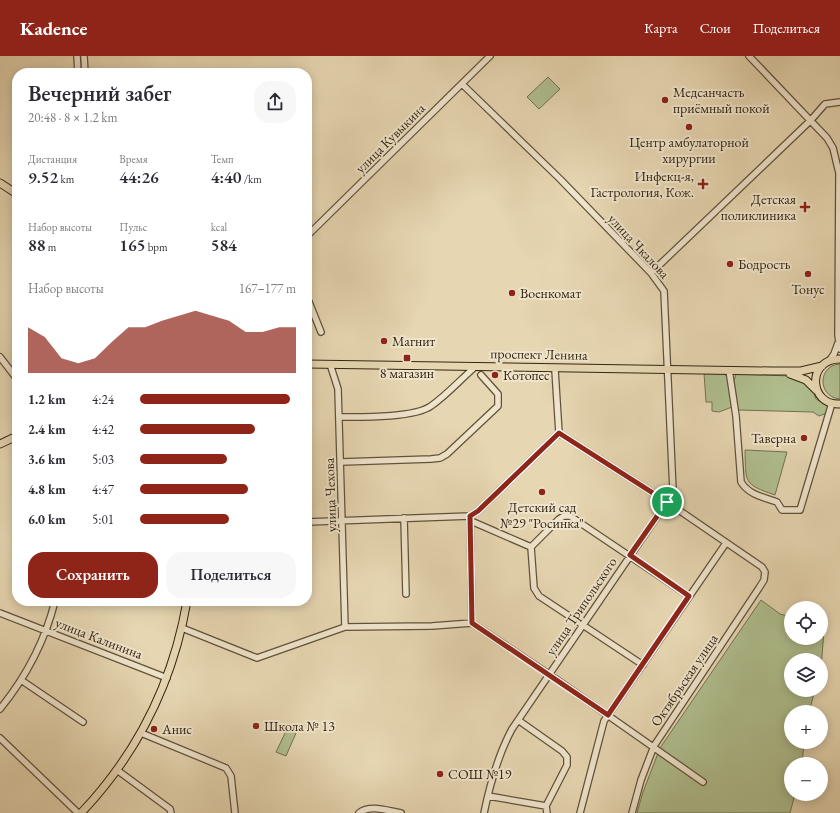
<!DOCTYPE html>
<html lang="ru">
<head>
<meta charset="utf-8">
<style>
  body { margin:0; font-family:"EB Garamond",serif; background:#f7f7f7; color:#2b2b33; height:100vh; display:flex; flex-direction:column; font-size:15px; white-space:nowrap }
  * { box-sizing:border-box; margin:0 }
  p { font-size:13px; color:#7c7c81 }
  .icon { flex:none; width:22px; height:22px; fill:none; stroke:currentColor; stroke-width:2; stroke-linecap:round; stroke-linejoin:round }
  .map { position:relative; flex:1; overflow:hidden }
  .drawer { position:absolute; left:12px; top:12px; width:300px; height:538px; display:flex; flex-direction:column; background:#fff; border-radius:16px; box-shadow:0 2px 10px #0003 }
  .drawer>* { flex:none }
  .tools { position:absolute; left:784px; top:545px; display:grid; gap:8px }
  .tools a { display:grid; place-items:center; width:44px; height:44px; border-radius:50%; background:#fff; box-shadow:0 2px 10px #0003; font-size:20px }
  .pin { position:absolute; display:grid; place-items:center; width:34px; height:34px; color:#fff; margin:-17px; border:2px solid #fff; border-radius:50%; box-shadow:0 1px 4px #0007 }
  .round { display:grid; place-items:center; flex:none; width:42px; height:42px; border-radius:16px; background:#f7f7f7 }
  .overview { display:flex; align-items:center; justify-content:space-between; height:68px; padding:0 16px }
  h1 { font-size:22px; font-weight:600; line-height:30px }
  .figures { display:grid; grid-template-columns:repeat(3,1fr); gap:6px; height:68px; padding:4px 16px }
  .figures div { display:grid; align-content:center }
  .figures b { font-size:17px; font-weight:600 }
  .figures small { font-size:11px; font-weight:400 }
  .figures p { font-size:11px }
  .chart { height:112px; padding:8px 16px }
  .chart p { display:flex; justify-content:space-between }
  .chart svg { width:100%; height:72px; margin-top:4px; fill:#8f2418; opacity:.7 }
  .action { display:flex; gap:8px; margin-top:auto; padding:8px 16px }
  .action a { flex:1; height:46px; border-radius:16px; background:#8f2418; color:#fff; font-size:16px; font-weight:600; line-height:46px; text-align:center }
  .action a+a { background:#f7f7f7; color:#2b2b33 }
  ul { padding:0 16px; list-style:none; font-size:13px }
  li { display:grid; grid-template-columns:64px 48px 1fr; align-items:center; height:30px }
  li i { height:10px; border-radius:5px; background:#8f2418 }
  header { display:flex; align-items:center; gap:24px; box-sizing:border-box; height:56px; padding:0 20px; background:#8f2418; color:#fff }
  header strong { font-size:19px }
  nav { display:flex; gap:22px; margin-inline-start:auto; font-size:14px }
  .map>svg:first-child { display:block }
  .green { fill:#b0bf8f; stroke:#727250 }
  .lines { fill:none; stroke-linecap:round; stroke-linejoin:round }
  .minor-casing { stroke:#61523a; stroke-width:8 }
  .major-casing { stroke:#352612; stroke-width:9 }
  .minor { stroke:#efe4cc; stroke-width:5.5 }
  .major { stroke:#e6d6b1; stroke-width:7 }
  .route-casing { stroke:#fff; stroke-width:8 }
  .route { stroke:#8f2418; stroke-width:5 }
  .poi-dot { fill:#8f2418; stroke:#efe4cc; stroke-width:1.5 }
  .labels { text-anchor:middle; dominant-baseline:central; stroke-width:4; stroke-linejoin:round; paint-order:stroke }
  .poi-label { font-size:14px; fill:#352612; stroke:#efe4cc; text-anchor:start }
  .street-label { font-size:14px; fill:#352612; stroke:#efe4cc }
</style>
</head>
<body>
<header>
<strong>Kadence</strong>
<nav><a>Карта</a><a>Слои</a><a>Поделиться</a></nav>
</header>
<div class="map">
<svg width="840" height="757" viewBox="0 0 840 757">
  <rect width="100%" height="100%" fill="#e6d6b1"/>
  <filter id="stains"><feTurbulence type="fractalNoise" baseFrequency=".005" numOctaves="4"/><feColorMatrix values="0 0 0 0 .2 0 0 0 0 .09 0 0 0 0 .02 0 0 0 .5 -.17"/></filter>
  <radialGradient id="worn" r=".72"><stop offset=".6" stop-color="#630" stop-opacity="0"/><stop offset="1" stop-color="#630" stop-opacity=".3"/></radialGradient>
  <path class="green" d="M548,21L560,33L539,53L527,41Z
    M840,308V343H839C817,340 818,309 840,308Z
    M704,317L725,318L729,325L732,351L719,356L712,355V346H706Z
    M736,318L791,320L802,324L812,332L816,343L828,350L827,357L819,360L813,356L738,354L734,325Z
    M745,394L787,396L775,439C743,428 746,427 745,394Z
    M761,544L780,558L791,561V582H821V575H824L821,612V604H791V634H815L809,656H791V686H804L802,708H791V738H795L790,757H637L643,736L660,692Z
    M287,673L296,677L286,700L276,696Z"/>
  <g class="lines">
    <g class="minor-casing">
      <path id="minor" d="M77,0L78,17
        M84,0L85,17
        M749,0L827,82L833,92L839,117L838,279L840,293
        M462,28L560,123L651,217L664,235L673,435L667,446L512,673C498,699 490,728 484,757
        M307,180L490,0
        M651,217L811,64L825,48L840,46
        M307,241L321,276
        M0,301L17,323
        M829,305L834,298L838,287
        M330,308L338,333L345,571
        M555,314L559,377
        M729,314L736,360L741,426C749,439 763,441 777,446L782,454H800L832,347
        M340,361C362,361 414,362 431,350C447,339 461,323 475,311
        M559,377L667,446L762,511L765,516L764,524L759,532L654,690L641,724L632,757
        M341,406L431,403L440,402L447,398L498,350V338L481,319
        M470,460L472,567
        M404,462L406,538
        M471,465L531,491
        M307,466L470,460L478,455L559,377
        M0,557L167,622
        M182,572L257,602L345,571L432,570L472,567L556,623L703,726
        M643,609L539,540L534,532L531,491L559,463L564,460H570L689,540
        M21,624L83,666
        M0,653C26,621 45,585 55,545
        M518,664L562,695L567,701V709L546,750L547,757
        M141,677L226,712L231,720L235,757
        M0,682L78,757
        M117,714L170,753L171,757
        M488,740L546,750
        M359,757C370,748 388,755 401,757
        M580,757L604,665L726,487"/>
    </g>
    <g class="major-casing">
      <path id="major" d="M0,127L17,138
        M840,303C806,303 809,350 840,348
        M307,308L771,315H801L822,310
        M790,318L806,324L816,334
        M0,388L17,380
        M81,757C138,697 173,626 187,545"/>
    </g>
    <use href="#minor" class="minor"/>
    <use href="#major" class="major"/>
  </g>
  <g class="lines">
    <g class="route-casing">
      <path id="route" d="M559,377L667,446L630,499L689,540L608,659L472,567L470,460L478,455Z"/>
    </g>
    <use href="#route" class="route"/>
  </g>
  <g class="poi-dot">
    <circle cx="665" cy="44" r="4"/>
    <circle cx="689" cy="71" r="4"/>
    <path d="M701 122h4v4h4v4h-4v4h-4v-4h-4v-4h4z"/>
    <path d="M803 145h4v4h4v4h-4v4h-4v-4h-4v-4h4z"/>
    <circle cx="730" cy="208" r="4"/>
    <circle cx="808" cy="218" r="4"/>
    <circle cx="512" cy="237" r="4"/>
    <circle cx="384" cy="285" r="4"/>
    <rect x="403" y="298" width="8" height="8" rx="2"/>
    <circle cx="495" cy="319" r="4"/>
    <circle cx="804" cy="382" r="4"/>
    <circle cx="542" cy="436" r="4"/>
    <circle cx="256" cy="670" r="4"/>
    <circle cx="154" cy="673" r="4"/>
    <circle cx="440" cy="718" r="4"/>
  </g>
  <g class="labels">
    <g class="poi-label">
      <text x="673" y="36">Медсанчасть<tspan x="673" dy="16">приёмный покой</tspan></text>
      <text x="689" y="86" text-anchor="middle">Центр амбулаторной<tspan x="689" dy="16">хирургии</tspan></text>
      <text x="694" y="120" text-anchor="end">Инфекц-я,<tspan x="694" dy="16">Гастрология, Кож.</tspan></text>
      <text x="796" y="143" text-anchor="end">Детская<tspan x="796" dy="16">поликлиника</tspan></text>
      <text x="738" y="208">Бодрость</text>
      <text x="808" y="233" text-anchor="middle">Тонус</text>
      <text x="520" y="237">Военкомат</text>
      <text x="392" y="285">Магнит</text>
      <text x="407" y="317" text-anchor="middle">8 магазин</text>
      <text x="503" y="319">Котопес</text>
      <text x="796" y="382" text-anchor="end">Таверна</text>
      <text x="542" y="451" text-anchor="middle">Детский сад<tspan x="542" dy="16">№29 "Росинка"</tspan></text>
      <text x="264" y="670">Школа № 13</text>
      <text x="162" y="673">Анис</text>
      <text x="448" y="718">СОШ №19</text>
    </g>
    <g class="street-label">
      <text transform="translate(390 82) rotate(-45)">улица Кувыкина</text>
      <text transform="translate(639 190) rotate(47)">улица Чкалова</text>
      <text transform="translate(539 298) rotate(1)">проспект Ленина</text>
      <text transform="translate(330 439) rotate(-92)">улица Чехова</text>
      <text transform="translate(581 550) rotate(-56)">улица Трипольского</text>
      <text transform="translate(99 582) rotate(21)">улица Калинина</text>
      <text transform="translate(684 624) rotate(-56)">Октябрьская улица</text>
    </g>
  </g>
  <rect width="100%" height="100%" filter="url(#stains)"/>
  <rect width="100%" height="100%" fill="url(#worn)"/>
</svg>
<div class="tools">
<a><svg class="icon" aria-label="locate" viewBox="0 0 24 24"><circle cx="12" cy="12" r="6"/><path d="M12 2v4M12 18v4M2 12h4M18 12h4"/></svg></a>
<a><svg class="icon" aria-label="layers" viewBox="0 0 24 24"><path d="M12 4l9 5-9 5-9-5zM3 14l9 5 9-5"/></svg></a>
<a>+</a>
<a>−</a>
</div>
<div class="pin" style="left:667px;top:446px;background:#1e9e55"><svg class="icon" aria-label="arrive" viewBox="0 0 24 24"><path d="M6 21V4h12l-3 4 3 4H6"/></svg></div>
<section class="drawer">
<div class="overview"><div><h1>Вечерний забег</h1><p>20:48 · 8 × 1.2 km</p></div><a class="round"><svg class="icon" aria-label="share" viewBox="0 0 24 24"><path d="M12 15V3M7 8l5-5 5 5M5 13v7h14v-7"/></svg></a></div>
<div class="figures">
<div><p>Дистанция</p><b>9.52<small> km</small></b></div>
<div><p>Время</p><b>44:26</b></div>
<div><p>Темп</p><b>4:40<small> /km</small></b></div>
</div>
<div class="figures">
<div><p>Набор высоты</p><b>88<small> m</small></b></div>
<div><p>Пульс</p><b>165<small> bpm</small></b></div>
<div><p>kcal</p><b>584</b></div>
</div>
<div class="chart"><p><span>Набор высоты</span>167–177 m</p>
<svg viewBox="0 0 160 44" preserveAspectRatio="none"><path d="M0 44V16L10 22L20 35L30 38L40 35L50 25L60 16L70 16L80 12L90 9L100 6L110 9L120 12L130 19L140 19L150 16L160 16V44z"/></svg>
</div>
<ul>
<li><b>1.2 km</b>4:24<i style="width:96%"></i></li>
<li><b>2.4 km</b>4:42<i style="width:74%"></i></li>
<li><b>3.6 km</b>5:03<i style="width:56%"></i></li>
<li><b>4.8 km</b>4:47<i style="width:69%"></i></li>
<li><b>6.0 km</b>5:01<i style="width:57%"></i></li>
</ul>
<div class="action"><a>Сохранить</a><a>Поделиться</a></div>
</section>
</div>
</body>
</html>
